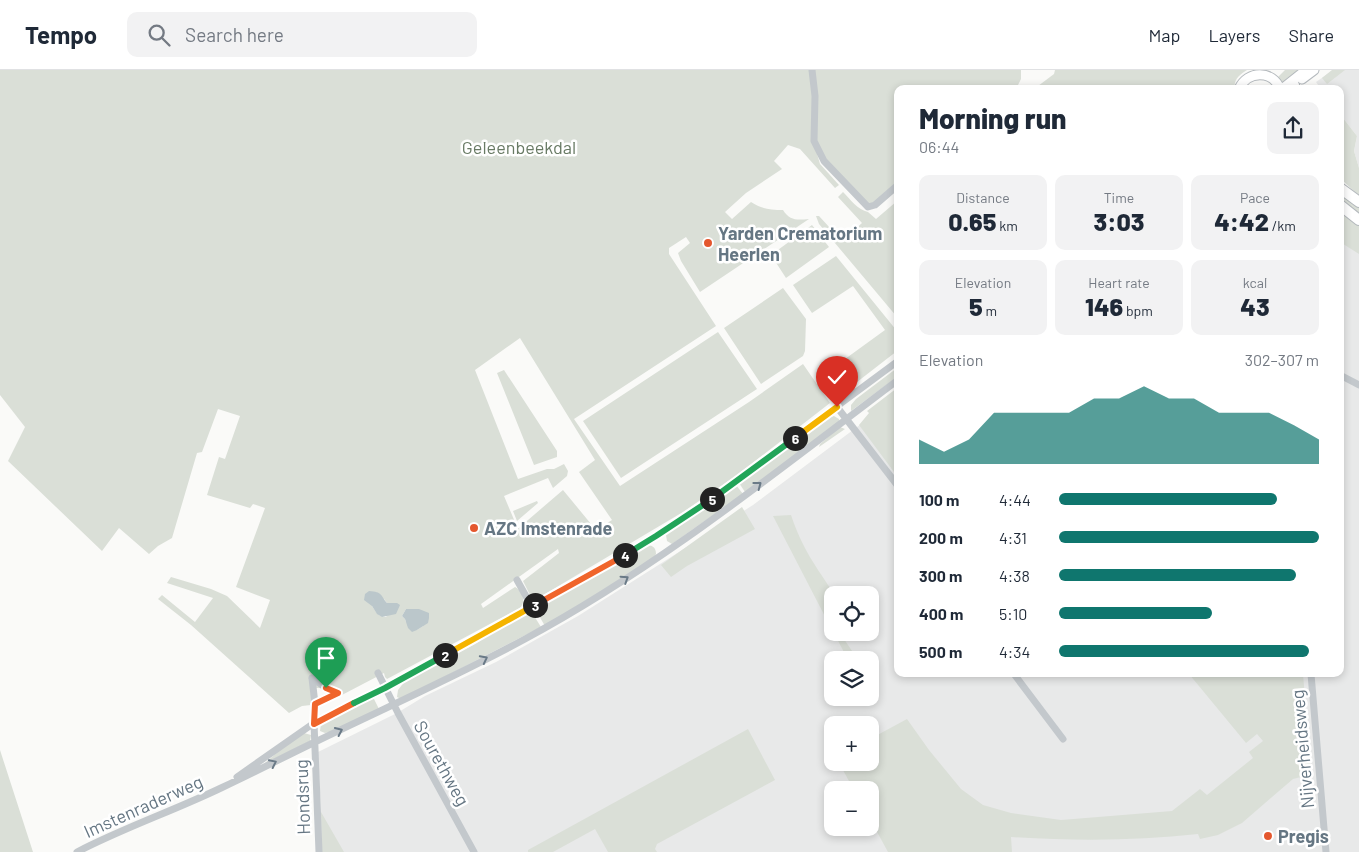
<!DOCTYPE html>
<html lang="en">
<head>
<meta charset="utf-8">
<style>
  body { margin:0; font-family:Barlow,sans-serif; background:#f2f2f3; color:#1f2937; height:100vh; display:flex; flex-direction:column; font-size:19px; white-space:nowrap }
  * { box-sizing:border-box; margin:0 }
  p { font-size:16px; color:#747a83 }
  .icon { flex:none; width:28px; height:28px; fill:none; stroke:currentColor; stroke-width:2; stroke-linecap:round; stroke-linejoin:round }
  .map { position:relative; flex:1; overflow:hidden }
  .drawer { position:absolute; left:894px; top:15px; width:450px; height:592px; display:flex; flex-direction:column; background:#fff; border-radius:10px; box-shadow:0 2px 8px #0003 }
  .drawer>* { flex:none }
  .tools { position:absolute; left:824px; top:516px; display:grid; gap:10px }
  .tools a { display:grid; place-items:center; width:55px; height:55px; border-radius:10px; background:#fff; box-shadow:0 2px 8px #0003; font-size:25px }
  .pin { position:absolute; display:grid; place-items:center; width:42px; height:42px; color:#fff; margin:-51px -21px; border-radius:50% 50% 50% 0; rotate:-45deg; box-shadow:0 0 5px #0007 }
  .pin .icon { rotate:45deg }
  .km { position:absolute; width:25px; height:25px; margin:-12px; border-radius:50%; background:#222; color:#fff; font-size:14px; line-height:25px; text-align:center }
  .round { display:grid; place-items:center; flex:none; width:52px; height:52px; border-radius:10px; background:#f2f2f3 }
  .summary { display:flex; align-items:center; justify-content:space-between; height:85px; padding:0 25px }
  h1 { font-size:28px; font-weight:800; line-height:38px }
  .figures { display:grid; grid-template-columns:repeat(3,1fr); gap:8px; height:85px; padding:5px 25px }
  .figures div { display:grid; align-content:center; border-radius:10px; background:#f2f2f3; text-align:center }
  .figures b { font-size:25px; font-weight:800 }
  .figures small { font-size:14px; font-weight:400 }
  .figures p { font-size:14px }
  .chart { height:140px; padding:10px 25px }
  .chart p { display:flex; justify-content:space-between }
  .chart svg { width:100%; height:90px; margin-top:5px; fill:#0f766e; opacity:.7 }
  ul { padding:0 25px; list-style:none; font-size:16px }
  li { display:grid; grid-template-columns:80px 60px 1fr; align-items:center; height:38px }
  li i { height:12px; border-radius:6px; background:#0f766e }
  header { display:flex; align-items:center; gap:30px; box-sizing:border-box; height:70px; padding:0 25px; background:#fff; border-bottom:1px solid #e0e1e3 }
  header strong { font-size:24px }
  nav { display:flex; gap:28px; margin-inline-start:auto; font-size:18px }
  .search { width:350px; height:45px; background:#f2f2f3; display:flex; align-items:center; gap:12px; box-sizing:border-box; padding:0 18px; border-radius:10px; color:#747a83; font-size:19px }
  .map>svg:first-child { display:block }
  .built { fill:#e8e9e9; fill-rule:evenodd }
  .green { fill:#dadfd7; fill-rule:evenodd }
  .water { fill:#bbc7cb }
  .lines { fill:none; stroke-linecap:round; stroke-linejoin:round }
  .major-casing { stroke:#b5babe; stroke-width:11 }
  .highway-casing { stroke:#b4b9bd; stroke-width:12 }
  .minor { stroke:#c3c8cc; stroke-width:7 }
  .major { stroke:#fff; stroke-width:9 }
  .highway { stroke:#fff; stroke-width:10 }
  .oneway { stroke:#6a7a87 }
  .split-1-casing { stroke:#fff; stroke-width:10 }
  .split-2-casing { stroke:#fff; stroke-width:10 }
  .split-3-casing { stroke:#fff; stroke-width:10 }
  .split-4-casing { stroke:#fff; stroke-width:10 }
  .split-5-casing { stroke:#fff; stroke-width:10 }
  .split-6-casing { stroke:#fff; stroke-width:10 }
  .split-7-casing { stroke:#fff; stroke-width:10 }
  .split-1 { stroke:#f0652b; stroke-width:6 }
  .split-2 { stroke:#22a559; stroke-width:6 }
  .split-3 { stroke:#f5b400; stroke-width:6 }
  .split-4 { stroke:#f0652b; stroke-width:6 }
  .split-5 { stroke:#22a559; stroke-width:6 }
  .split-6 { stroke:#22a559; stroke-width:6 }
  .split-7 { stroke:#f5b400; stroke-width:6 }
  .poi-dot { fill:#e4572e; stroke:#fff; stroke-width:2 }
  .labels { text-anchor:middle; dominant-baseline:central; stroke-width:5; stroke-linejoin:round; paint-order:stroke }
  .park-label { font-size:18px; fill:#687a64; stroke:#fff }
  .poi-label { font-size:18px; font-weight:bold; fill:#657683; stroke:#fff; text-anchor:start }
  .street-label { font-size:18px; fill:#657683; stroke:#fff }
</style>
</head>
<body>
<header>
<strong>Tempo</strong>
<div class="search"><svg class="icon" aria-label="search" viewBox="0 0 24 24"><circle cx="10" cy="10" r="6"/><path d="M15 15l6 6"/></svg>Search here</div>
<nav><a>Map</a><a>Layers</a><a>Share</a></nav>
</header>
<div class="map">
<svg width="1359" height="782" viewBox="0 0 1359 782">
  <rect width="100%" height="100%" fill="#fafaf8"/>
  <path class="built" d="M1333,0H1359V98L1354,81L1357,66L1340,44V19H1321L1316,12Z
    M1340,160L1359,179V782H321V742L318,682L397,643L425,626L496,592L578,546L753,435L897,327L898,604H1340ZM832,525H870V562H832ZM832,590H870V628H832ZM832,655H870V692H832ZM832,720H870V758H832Z"/>
  <path class="green" d="M0,0H1021V9L1016,19H898L897,113L876,133L865,134L838,109L813,70L820,94L839,115L835,118L800,79L788,75L774,91L782,99L746,123L725,142L732,149L751,132C762,139 770,140 783,140C790,151 797,150 809,149L700,222L681,191L678,183L690,173L686,167L669,178V184L716,256L574,349L620,416L749,332L803,294L830,333L737,405L683,442L540,527L535,529L531,527L523,511L559,483L558,479L481,534L483,538L515,517C523,521 526,532 520,538L387,609L385,607L384,603L340,626L333,618H310L312,628L311,635L302,636L289,643L191,555L158,529L162,525L195,552L213,528L167,513L171,507L211,519L227,526L260,558L270,530L236,517L265,438L253,434L250,438L207,425L219,387L225,389L240,346L218,339L202,382L197,383L172,468L158,476L149,484L119,458L102,481L8,391L25,357L0,325ZM520,268L595,390L579,402L612,450L596,460L563,420L507,468L506,461L515,452L504,426L548,408L553,418L567,406L568,401L564,394L554,399H547L518,409L475,300ZM384,529L387,533H397L386,547C378,547 376,542 372,536ZM406,539H419L423,556L417,560L406,552L405,549L402,546Z
    M1055,0H1247C1240,4 1233,10 1235,19H1034L1054,4Z
    M1285,0H1303L1284,14L1281,13L1278,7Z
    M1332,0H1345L1327,14L1322,8Z
    M1340,44L1357,66L1354,81L1359,98V126L1340,108Z
    M843,122C850,129 858,140 868,142L876,149L897,131V247L819,154L816,146H819L842,171L862,153L838,127Z
    M1340,122L1359,137V146L1340,130Z
    M1340,139L1359,154V184L1340,172Z
    M812,155L829,177L786,208L771,185Z
    M836,186L897,261V281L848,319L842,322H833L823,305L885,260L853,216L812,243L793,215Z
    M783,218L806,249L805,281L803,286L761,314L724,258Z
    M718,262L757,319L621,408L583,351Z
    M897,298V307L851,341V335L856,329Z
    M504,300L557,381V387L534,395L497,303Z
    M897,318V406L859,355L869,343L867,341Z
    M834,346L839,349V352L745,422L739,413L826,348Z
    M840,357L845,359L819,377L820,374Z
    M736,415L743,424L672,474L667,471L666,465L668,461Z
    M537,431L538,433L517,451L513,441Z
    M742,437L755,459L687,496L671,507L661,495Z
    M791,445C802,478 816,497 835,525H832V560L773,446Z
    M646,475C652,475 656,477 656,484L653,489L545,556L535,539Z
    M531,541L541,557L401,629L397,627L398,620L405,611L475,574L500,558Z
    M834,563H841L842,566L858,590H848Z
    M1189,604H1303L1311,701L1309,705L1293,709L1242,753L1218,765L1200,769L1198,764C1136,771 1074,771 1011,767L1012,782H888L870,749V720H854L839,693L870,692V669L907,649L929,680L961,719L983,735L1011,743L1061,750L1172,741L1200,719L1207,725L1253,688L1249,682L1263,671L1257,664L1246,673Z
    M373,627L379,639L330,662L325,663L320,661L321,653Z
    M748,659L775,710L657,774L655,779L657,782H608L595,759L553,782H528V780Z
    M304,663L311,665L310,671L264,694L281,679Z
    M0,680L33,782H0Z
    M321,742L344,782H322Z"/>
  <path class="water" d="M369,521C383,522 380,525 387,533H397L400,535L396,544L382,547L377,544L372,536L364,530L365,524Z
    M406,539H419L429,543V548L428,553L417,560L412,562L408,558L405,549L402,546Z"/>
  <g class="lines">
    <g class="major-casing">
      <path id="major" d="M1302,9L1314,0
        M1239,19C1247,0 1273,0 1280,19
        M1282,19L1306,0"/>
    </g>
    <g class="highway-casing">
      <path id="highway" d="M1291,19L1294,15
        M1340,118L1359,132
        M1340,135L1359,150"/>
    </g>
    <path class="minor" d="M812,0L815,26L814,71L824,91L868,137L875,135L898,115
      M1340,305L1359,315
      M837,337L898,416
      M517,510L532,537
      M378,603L398,643L474,782
      M1014,604L1063,669
      M1311,604L1326,782
      M312,608L315,634L314,653L319,782
      M312,608L326,618L338,623
      M315,634L338,623
      M237,707L314,653L385,619L596,502L656,466L736,411L898,291
      M77,782C123,758 173,741 221,718C253,703 284,687 315,672C385,638 457,606 525,569C659,497 777,401 898,310"/>
    <use href="#major" class="major"/>
    <use href="#highway" class="highway"/>
  </g>
  <defs><path id="oneway-chevron" d="M-2-3.5L2.5 0L-2 3.5" fill="none" stroke-width="1.6" stroke-linecap="round" stroke-linejoin="round" transform="scale(1.25)"/></defs>
  <g class="oneway">
    <use href="#oneway-chevron" transform="translate(758 415) rotate(-37)"/>
    <use href="#oneway-chevron" transform="translate(625 509) rotate(-33)"/>
    <use href="#oneway-chevron" transform="translate(484 589) rotate(-27)"/>
    <use href="#oneway-chevron" transform="translate(339 661) rotate(-25)"/>
    <use href="#oneway-chevron" transform="translate(273 693) rotate(-26)"/>
  </g>
  <g class="lines">
    <g class="split-1-casing">
      <path id="split-1" d="M326,618L338,623L315,634L314,654L354,633"/>
    </g>
    <g class="split-2-casing">
      <path id="split-2" d="M354,633L385,618L445,585"/>
    </g>
    <g class="split-3-casing">
      <path id="split-3" d="M445,585L535,535"/>
    </g>
    <g class="split-4-casing">
      <path id="split-4" d="M535,535L625,485"/>
    </g>
    <g class="split-5-casing">
      <path id="split-5" d="M625,485L656,466L712,429"/>
    </g>
    <g class="split-6-casing">
      <path id="split-6" d="M712,429L795,368"/>
    </g>
    <g class="split-7-casing">
      <path id="split-7" d="M795,368L837,337"/>
    </g>
    <use href="#split-1" class="split-1"/>
    <use href="#split-2" class="split-2"/>
    <use href="#split-3" class="split-3"/>
    <use href="#split-4" class="split-4"/>
    <use href="#split-5" class="split-5"/>
    <use href="#split-6" class="split-6"/>
    <use href="#split-7" class="split-7"/>
  </g>
  <g class="poi-dot">
    <circle cx="708" cy="173" r="5"/>
    <circle cx="474" cy="458" r="5"/>
    <circle cx="1268" cy="766" r="5"/>
  </g>
  <g class="labels">
    <g class="park-label">
      <text x="519" y="77">Geleenbeekdal</text>
    </g>
    <g class="poi-label">
      <text x="718" y="163">Yarden Crematorium<tspan x="718" dy="21">Heerlen</tspan></text>
      <text x="484" y="458">AZC Imstenrade</text>
      <text x="1278" y="766">Pregis</text>
    </g>
    <g class="street-label">
      <text transform="translate(1302 679) rotate(-95)">Nijverheidsweg</text>
      <text transform="translate(442 693) rotate(61)">Sourethweg</text>
      <text transform="translate(302 727) rotate(-92)">Hondsrug</text>
      <text transform="translate(143 736) rotate(-24)">Imstenraderweg</text>
    </g>
  </g>
</svg>
<div class="tools">
<a><svg class="icon" aria-label="locate" viewBox="0 0 24 24"><circle cx="12" cy="12" r="6"/><path d="M12 2v4M12 18v4M2 12h4M18 12h4"/></svg></a>
<a><svg class="icon" aria-label="layers" viewBox="0 0 24 24"><path d="M12 4l9 5-9 5-9-5zM3 14l9 5 9-5"/></svg></a>
<a>+</a>
<a>−</a>
</div>
<div class="pin" style="left:326px;top:618px;background:#1e9e55"><svg class="icon" aria-label="arrive" viewBox="0 0 24 24"><path d="M6 21V4h12l-3 4 3 4H6"/></svg></div>
<div class="pin" style="left:837px;top:337px;background:#d93025"><svg class="icon" aria-label="check" viewBox="0 0 24 24"><path d="M5 12l5 5 9-10"/></svg></div>
<b class="km" style="left:445px;top:585px">2</b>
<b class="km" style="left:535px;top:535px">3</b>
<b class="km" style="left:625px;top:485px">4</b>
<b class="km" style="left:712px;top:429px">5</b>
<b class="km" style="left:795px;top:368px">6</b>
<section class="drawer">
<div class="summary"><div><h1>Morning run</h1><p>06:44</p></div><a class="round"><svg class="icon" aria-label="share" viewBox="0 0 24 24"><path d="M12 15V3M7 8l5-5 5 5M5 13v7h14v-7"/></svg></a></div>
<div class="figures">
<div><p>Distance</p><b>0.65<small> km</small></b></div>
<div><p>Time</p><b>3:03</b></div>
<div><p>Pace</p><b>4:42<small> /km</small></b></div>
</div>
<div class="figures">
<div><p>Elevation</p><b>5<small> m</small></b></div>
<div><p>Heart rate</p><b>146<small> bpm</small></b></div>
<div><p>kcal</p><b>43</b></div>
</div>
<div class="chart"><p><span>Elevation</span>302–307 m</p>
<svg viewBox="0 0 160 44" preserveAspectRatio="none"><path d="M0 44V32L10 38L20 32L30 19L40 19L50 19L60 19L70 12L80 12L90 6L100 12L110 12L120 19L130 19L140 19L150 25L160 32V44z"/></svg>
</div>
<ul>
<li><b>100 m</b>4:44<i style="width:84%"></i></li>
<li><b>200 m</b>4:31<i style="width:100%"></i></li>
<li><b>300 m</b>4:38<i style="width:91%"></i></li>
<li><b>400 m</b>5:10<i style="width:59%"></i></li>
<li><b>500 m</b>4:34<i style="width:96%"></i></li>
</ul>
</section>
</div>
</body>
</html>
